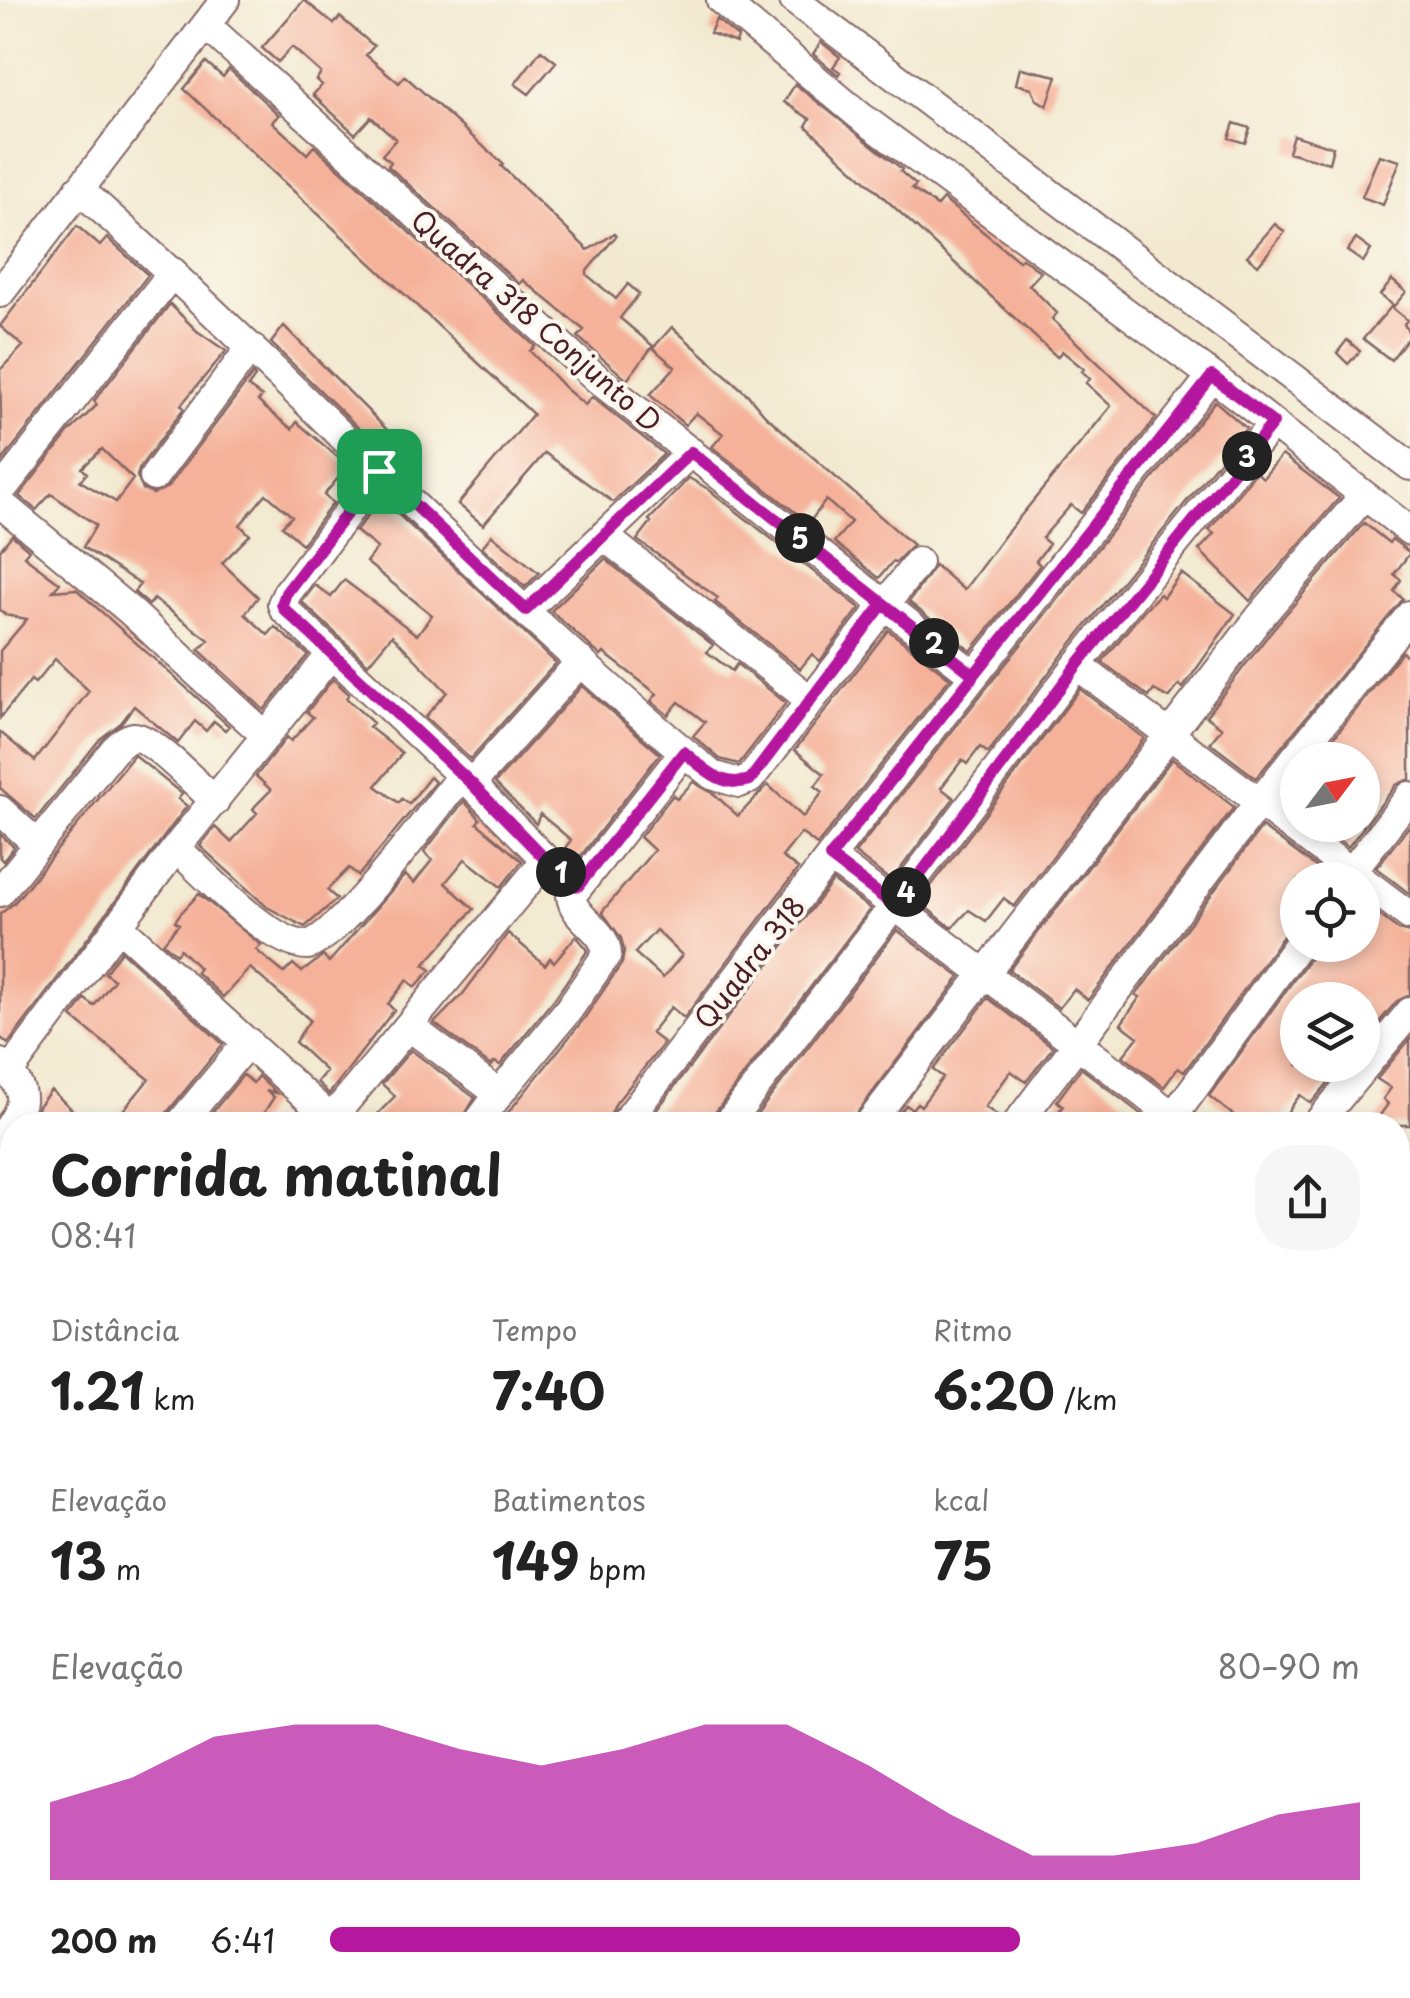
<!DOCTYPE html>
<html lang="pt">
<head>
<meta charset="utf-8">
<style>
  body { margin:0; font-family:"Playpen Sans",sans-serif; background:#f6f6f6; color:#222; height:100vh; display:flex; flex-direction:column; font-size:38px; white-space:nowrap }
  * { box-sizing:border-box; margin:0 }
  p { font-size:32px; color:#767676 }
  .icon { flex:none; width:55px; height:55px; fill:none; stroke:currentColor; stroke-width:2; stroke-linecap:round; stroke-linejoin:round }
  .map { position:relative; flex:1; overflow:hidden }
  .panel { position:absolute; left:0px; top:1112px; width:1410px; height:888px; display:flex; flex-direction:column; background:#fff; border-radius:40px 40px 0 0; box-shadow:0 5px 15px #0003 }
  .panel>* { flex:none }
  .needle { width:65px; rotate:58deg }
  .tools { position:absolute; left:1280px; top:742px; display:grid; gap:20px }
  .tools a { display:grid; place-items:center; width:100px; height:100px; border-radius:50%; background:#fff; box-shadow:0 5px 15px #0003; font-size:50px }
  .pin { position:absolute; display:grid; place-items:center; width:85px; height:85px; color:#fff; margin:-42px; border-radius:20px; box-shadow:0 5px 15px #0006 }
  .km { position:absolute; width:50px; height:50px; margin:-25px; border-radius:50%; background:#222; color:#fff; font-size:28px; line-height:50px; text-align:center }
  .round { display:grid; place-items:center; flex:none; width:105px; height:105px; border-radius:40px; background:#f6f6f6 }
  .overview { display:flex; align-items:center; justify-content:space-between; height:170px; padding:0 50px }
  h1 { font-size:55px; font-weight:700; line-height:75px }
  .metrics { display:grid; grid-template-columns:repeat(3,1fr); gap:15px; height:170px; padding:10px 50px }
  .metrics div { display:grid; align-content:center }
  .metrics b { font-size:50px; font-weight:700 }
  .metrics small { font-size:28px; font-weight:400 }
  .metrics p { font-size:28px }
  .chart { height:280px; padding:20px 50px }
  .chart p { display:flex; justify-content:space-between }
  .chart svg { width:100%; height:180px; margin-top:10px; fill:#b5179e; opacity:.7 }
  ul { padding:0 50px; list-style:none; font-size:32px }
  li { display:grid; grid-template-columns:160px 120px 1fr; align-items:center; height:75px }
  li i { height:25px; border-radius:12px; background:#b5179e }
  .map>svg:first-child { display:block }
  .built { fill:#eed6bb }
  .building { fill:#f5b199; fill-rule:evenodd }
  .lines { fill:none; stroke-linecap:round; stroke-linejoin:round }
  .minor-casing { stroke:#856665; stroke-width:32 }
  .minor { stroke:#fff; stroke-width:28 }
  .route-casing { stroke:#fff; stroke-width:20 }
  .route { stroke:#b5179e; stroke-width:12 }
  .labels { text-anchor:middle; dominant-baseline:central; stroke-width:8; stroke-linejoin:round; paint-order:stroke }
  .street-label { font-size:28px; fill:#4a1f2b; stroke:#fbf7ec }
</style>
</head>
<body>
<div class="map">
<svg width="1410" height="1998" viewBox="0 0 1410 1998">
  <rect width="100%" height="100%" fill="#fbf7ec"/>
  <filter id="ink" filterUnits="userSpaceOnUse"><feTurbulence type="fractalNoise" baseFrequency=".01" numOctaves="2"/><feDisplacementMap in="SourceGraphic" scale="20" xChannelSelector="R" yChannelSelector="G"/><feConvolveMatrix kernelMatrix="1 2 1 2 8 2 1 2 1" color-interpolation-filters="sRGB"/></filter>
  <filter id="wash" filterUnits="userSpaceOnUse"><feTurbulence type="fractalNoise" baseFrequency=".0048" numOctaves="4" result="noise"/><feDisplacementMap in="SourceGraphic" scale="40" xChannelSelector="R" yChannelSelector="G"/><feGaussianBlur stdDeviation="2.25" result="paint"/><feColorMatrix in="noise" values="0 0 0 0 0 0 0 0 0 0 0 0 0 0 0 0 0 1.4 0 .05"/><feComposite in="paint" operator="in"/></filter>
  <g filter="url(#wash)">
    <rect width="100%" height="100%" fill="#f2e9d0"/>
    <path class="built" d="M12,1359V1540L0,1529V1375Z"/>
    <g id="blocks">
      <path class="building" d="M304,0L334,24L340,17L374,46L366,55L399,83L405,76L503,164L501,166L588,250L614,234L616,236L587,271V275L616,299L628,284L639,294L620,318L653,346L627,380L578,337L584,330L523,280L519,284L388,166L391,162L382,155L396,139L371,117L355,134L313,95L322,85L316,80L321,73L292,47L278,62L262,48Z
        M716,19L738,37L736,43L710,33Z
        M821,42L840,57L833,67L840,72L838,75L813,54Z
        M541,50L556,62L529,94L515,84Z
        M206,62L223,77L229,69L279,115L272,122L307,154L314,146L535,346L530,351L565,388L585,405L592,397L664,454L613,502L545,453L483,525L458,504L533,414L184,89Z
        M1020,68L1057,76L1047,106L1036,99L1032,88L1016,84Z
        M795,84L902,169L900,171L916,185L912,189L937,206L943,199L1019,261L1022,258L1041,272L1029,285L1057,313L1052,319L1156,418L1081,513L1071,505L1042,538L1049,544L1036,561L1040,565L971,651L909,602L935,565L964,590L1005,535L1111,406L1086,383L1090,379L1082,371L1084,369L1062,351L1057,357L806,126L810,119L784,102Z
        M1234,123L1250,128L1245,143L1229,138Z
        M1293,135L1333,147L1329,163L1288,152Z
        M1379,155L1400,161L1383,205L1362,197Z
        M1275,224L1285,232L1258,265L1247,256Z
        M77,226L100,246L107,238L148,275L2,461L0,370L23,346L0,326Z
        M1356,239L1371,250L1363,262L1347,251Z
        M1392,280L1406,292L1394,306L1380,295Z
        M170,304L197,331L226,351L181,405L184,408L140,467L137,476L143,490L153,494L168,487L253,374L255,377L248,387L262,397L258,401L264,407L292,429L297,422L348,466L324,495L333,503L302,544L282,526L292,516L266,494L240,525L250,535L222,563L258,597L245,614L268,635L275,627L308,655L264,710L199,650L209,640L154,599L149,605L134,592L140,584L83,547L96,525L51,494L36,510L19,496L69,432L97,405L94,401ZM102,449L133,479L116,502L80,481L87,473L82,468Z
        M1391,307L1407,320L1404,324L1410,335L1391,360L1363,339Z
        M284,326L417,460L405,473L271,343Z
        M672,327L747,394L765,415L913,545L895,563L893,561L879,578L834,542L851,522L826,500L809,523L712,447L723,434L696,413L685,425L650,395L675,367L653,348Z
        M1347,340L1360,351L1348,364L1337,353Z
        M1215,401L1246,428L1063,654L988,753L980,747L967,764L962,760L941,788L954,798L891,881L855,853Z
        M1282,455L1339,498L1250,601L1199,550L1214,534L1209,530L1256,472L1263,478Z
        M689,478L708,489L860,608L820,661L812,654L800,669L715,602L718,598L637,540L651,522L649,520Z
        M381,498L556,663L470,759L425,717L447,692L392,635L368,664L302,602L315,585L331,597L344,580L417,635L432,615L366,562L377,548L356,531Z
        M1364,523L1389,543L1392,539L1410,553L1394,574L1401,580L1394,591L1403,599L1256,778L1210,743L1222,728L1206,716L1273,629Z
        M12,535L29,550L24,556L60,583L53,591L76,589L229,726L225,730L214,721L206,731L195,721L178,743L134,706L121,723L100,739L36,819L0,788V732L35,761L89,691L55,659L35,683L31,680L0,718V651L27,619L6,615L0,610V550Z
        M492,535L539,573L525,587L482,547Z
        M605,559L713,645L707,652L732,671L737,664L786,703L739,764L720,759L693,736L705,722L679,702L668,715L651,701L657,694L604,653L601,656L551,611Z
        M1181,573L1235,614L1183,688L1179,685L1169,698L1154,690L1149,697L1102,662L1144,610L1160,594L1163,597Z
        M888,630L950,678L817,845L801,833L782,857L798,869L684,1018L671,1007L651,1033L664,1043L616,1103L606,1125H552L547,1122L545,1125H498L583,1020L622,963L624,951L621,938L602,912L654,850L640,837L673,795L677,799L693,782L714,794L738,816L768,785L803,817L823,792L815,786L824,774L795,750ZM656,930L682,955L663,978L635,953Z
        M1402,652L1410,658V779L1396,785L1348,847L1318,825H1362V760H1316Z
        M333,679L349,694L346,698L373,723L369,727L402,753L376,786L399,803L402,799L409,804L430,777L435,782L358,876L349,868L327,890L337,899L305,927L267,907L200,846L215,827L231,842L257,813L253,809L256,805L271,790L256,776L287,737L291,741L313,717L307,712Z
        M582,686L660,754L576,862L567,854L569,852L565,848L571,840L540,814L536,824L495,783Z
        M1080,689L1144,738L1014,907L1004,898L986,921L969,910L952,928L919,902Z
        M134,755L182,794L178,799L187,806L8,1044L0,1037V914L14,903Z
        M1172,759L1234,807L1088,1000L1074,989L1059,1008L1009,970Z
        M464,801L480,819L477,823L522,861L501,887L465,859L445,883L474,909L424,965L431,970L415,987L407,980L388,1004L394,1010L329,1094L317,1082L326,1071L295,1042L310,1020L250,968L223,997L196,972L199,968L180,949L176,954L163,943L179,924L175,921L180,914L199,894L261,945L256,950L284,973L293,964L302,972L323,956L329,962L405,875L414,883L432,860L424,852Z
        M1410,825V894L1376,868Z
        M1262,827L1328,876V880H1298V928L1284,935L1184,1072L1178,1068L1164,1087L1123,1056L1138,1037L1121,1024L1140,997L1136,995Z
        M0,834L14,847L3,861L0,858Z
        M833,881L870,909L711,1118L706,1125H645Z
        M1362,902L1399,930L1410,933V995L1397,1001L1362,1042V1000H1298V1065H1310L1330,1081L1311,1103L1300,1095L1278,1125H1246L1209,1096L1312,955L1315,945H1362Z
        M897,930L960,977L851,1121L848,1125H749Z
        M508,933L545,965L550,958L554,962L576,936L588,950L555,998L500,1065L495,1062L491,1066L434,1023L463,994Z
        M121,951L223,1044L166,1114L162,1125H111L149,1079L72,1017L85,999L94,1006L114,980L105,973Z
        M988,998L1053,1047L1026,1082L1011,1071L985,1107L1001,1118L999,1125H890L906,1105L912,1109L917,1103L921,1106L943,1077L933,1070Z
        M1410,1039V1125H1373L1388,1104L1383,1099L1391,1088L1377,1079Z
        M411,1050L475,1098L459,1125H367L395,1096L382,1084Z
        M1081,1068L1150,1121V1125H1048L1063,1106L1057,1101Z
        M243,1075L253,1083L258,1076L276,1093L266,1091L274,1097L256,1125H202Z
        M51,1090L77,1114L67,1125H38L33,1120L38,1106Z"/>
    </g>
  </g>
  <g filter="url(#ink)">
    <use href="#blocks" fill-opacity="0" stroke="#856665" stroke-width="2.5"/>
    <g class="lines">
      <g class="minor-casing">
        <path id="minor" d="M721,0L860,116L1212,376L1410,531
          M794,0L1410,466
          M206,25L601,382L974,675
          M79,189C294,379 489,593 712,775L739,783L750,779L918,562
          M0,293L225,0
          M379,471L287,593L282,604L284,609L471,784L546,860L577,885
          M154,477L251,347
          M0,492L173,272
          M0,503L129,610L266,736
          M605,537L809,699
          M526,610L691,452
          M1077,665L1410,916
          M471,784L581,661
          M0,810L38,845
          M176,848C206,875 269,945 308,945C344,933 434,810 462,775
          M830,857L1185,1125
          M1345,880L1410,796
          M0,892L114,750C119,745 126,738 134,737C152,737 200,788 215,801
          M119,926L331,1119
          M410,1027L499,1094L569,1009L607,954C606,929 574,920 571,896L684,752
          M0,1063C33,1095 23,1106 0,1141
          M9,1072L176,848L332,653
          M179,1125L248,1042
          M326,1125L546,860
          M476,1125L499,1094
          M623,1125L830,857L1212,376
          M727,1125L1077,665L1273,423
          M868,1125L1259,618L1363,497
          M1016,1125L1260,801L1410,615
          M1167,1125L1298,945
          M1316,1125L1410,1012
          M1398,1207L1410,1191
          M1398,1330L1410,1315
          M1398,1513L1410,1497
          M1398,1704L1410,1686
          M0,1732L12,1749
          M1398,1834L1410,1844
          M0,1928L12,1912
          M95,1988L108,1998
          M289,1988L303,1998
          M1034,1988L1048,1998
          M1217,1988L1231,1998
          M360,1998L368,1988
          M494,1998L503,1988
          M652,1998L660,1988
          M802,1998L810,1988
          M949,1998L957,1988
          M1172,1998L1180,1988
          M1398,1998L1410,1983"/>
      </g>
      <use href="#minor" class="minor"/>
    </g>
  </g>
  <g class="lines" filter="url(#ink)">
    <g class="route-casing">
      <path id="route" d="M379,471L286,593L282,604L284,609L472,784L546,860L578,886L684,752C703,768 723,789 750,780L883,604L974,675L1212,376L1273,423L1077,665L896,907L830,857L974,675C880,601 785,527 691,452L526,610L379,471"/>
    </g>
    <use href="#route" class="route"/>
  </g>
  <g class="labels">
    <g class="street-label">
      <text transform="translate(537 320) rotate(41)">Quadra 318 Conjunto D</text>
      <text transform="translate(749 962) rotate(-52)">Quadra 318</text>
    </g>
  </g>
</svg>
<div class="tools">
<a><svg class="needle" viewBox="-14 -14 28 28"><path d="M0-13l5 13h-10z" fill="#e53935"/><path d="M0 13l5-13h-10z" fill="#767676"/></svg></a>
<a><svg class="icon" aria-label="locate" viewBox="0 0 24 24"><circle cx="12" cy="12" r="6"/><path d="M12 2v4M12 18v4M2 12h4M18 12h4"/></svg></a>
<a><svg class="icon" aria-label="layers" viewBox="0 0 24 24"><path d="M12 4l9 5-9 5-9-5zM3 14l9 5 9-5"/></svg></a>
</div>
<div class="pin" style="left:379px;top:471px;background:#1e9e55"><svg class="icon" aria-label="arrive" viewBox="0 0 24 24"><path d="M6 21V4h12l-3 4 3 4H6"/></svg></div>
<b class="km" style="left:561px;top:872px">1</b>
<b class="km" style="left:934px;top:643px">2</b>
<b class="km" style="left:1247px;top:456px">3</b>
<b class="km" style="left:906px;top:892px">4</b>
<b class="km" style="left:800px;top:538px">5</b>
<section class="panel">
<div class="overview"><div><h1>Corrida matinal</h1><p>08:41</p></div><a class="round"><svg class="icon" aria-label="share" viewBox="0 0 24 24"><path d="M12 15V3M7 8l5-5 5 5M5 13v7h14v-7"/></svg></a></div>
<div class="metrics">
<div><p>Distância</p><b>1.21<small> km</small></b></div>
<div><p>Tempo</p><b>7:40</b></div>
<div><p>Ritmo</p><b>6:20<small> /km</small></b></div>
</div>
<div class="metrics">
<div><p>Elevação</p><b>13<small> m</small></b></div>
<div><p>Batimentos</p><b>149<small> bpm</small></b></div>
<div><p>kcal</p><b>75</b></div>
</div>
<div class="chart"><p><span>Elevação</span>80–90 m</p>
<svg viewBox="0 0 160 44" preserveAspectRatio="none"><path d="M0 44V25L10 19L20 9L30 6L40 6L50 12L60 16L70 12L80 6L90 6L100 16L110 28L120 38L130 38L140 35L150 28L160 25V44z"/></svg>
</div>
<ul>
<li><b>200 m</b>6:41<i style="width:67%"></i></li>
</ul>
</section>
</div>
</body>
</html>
